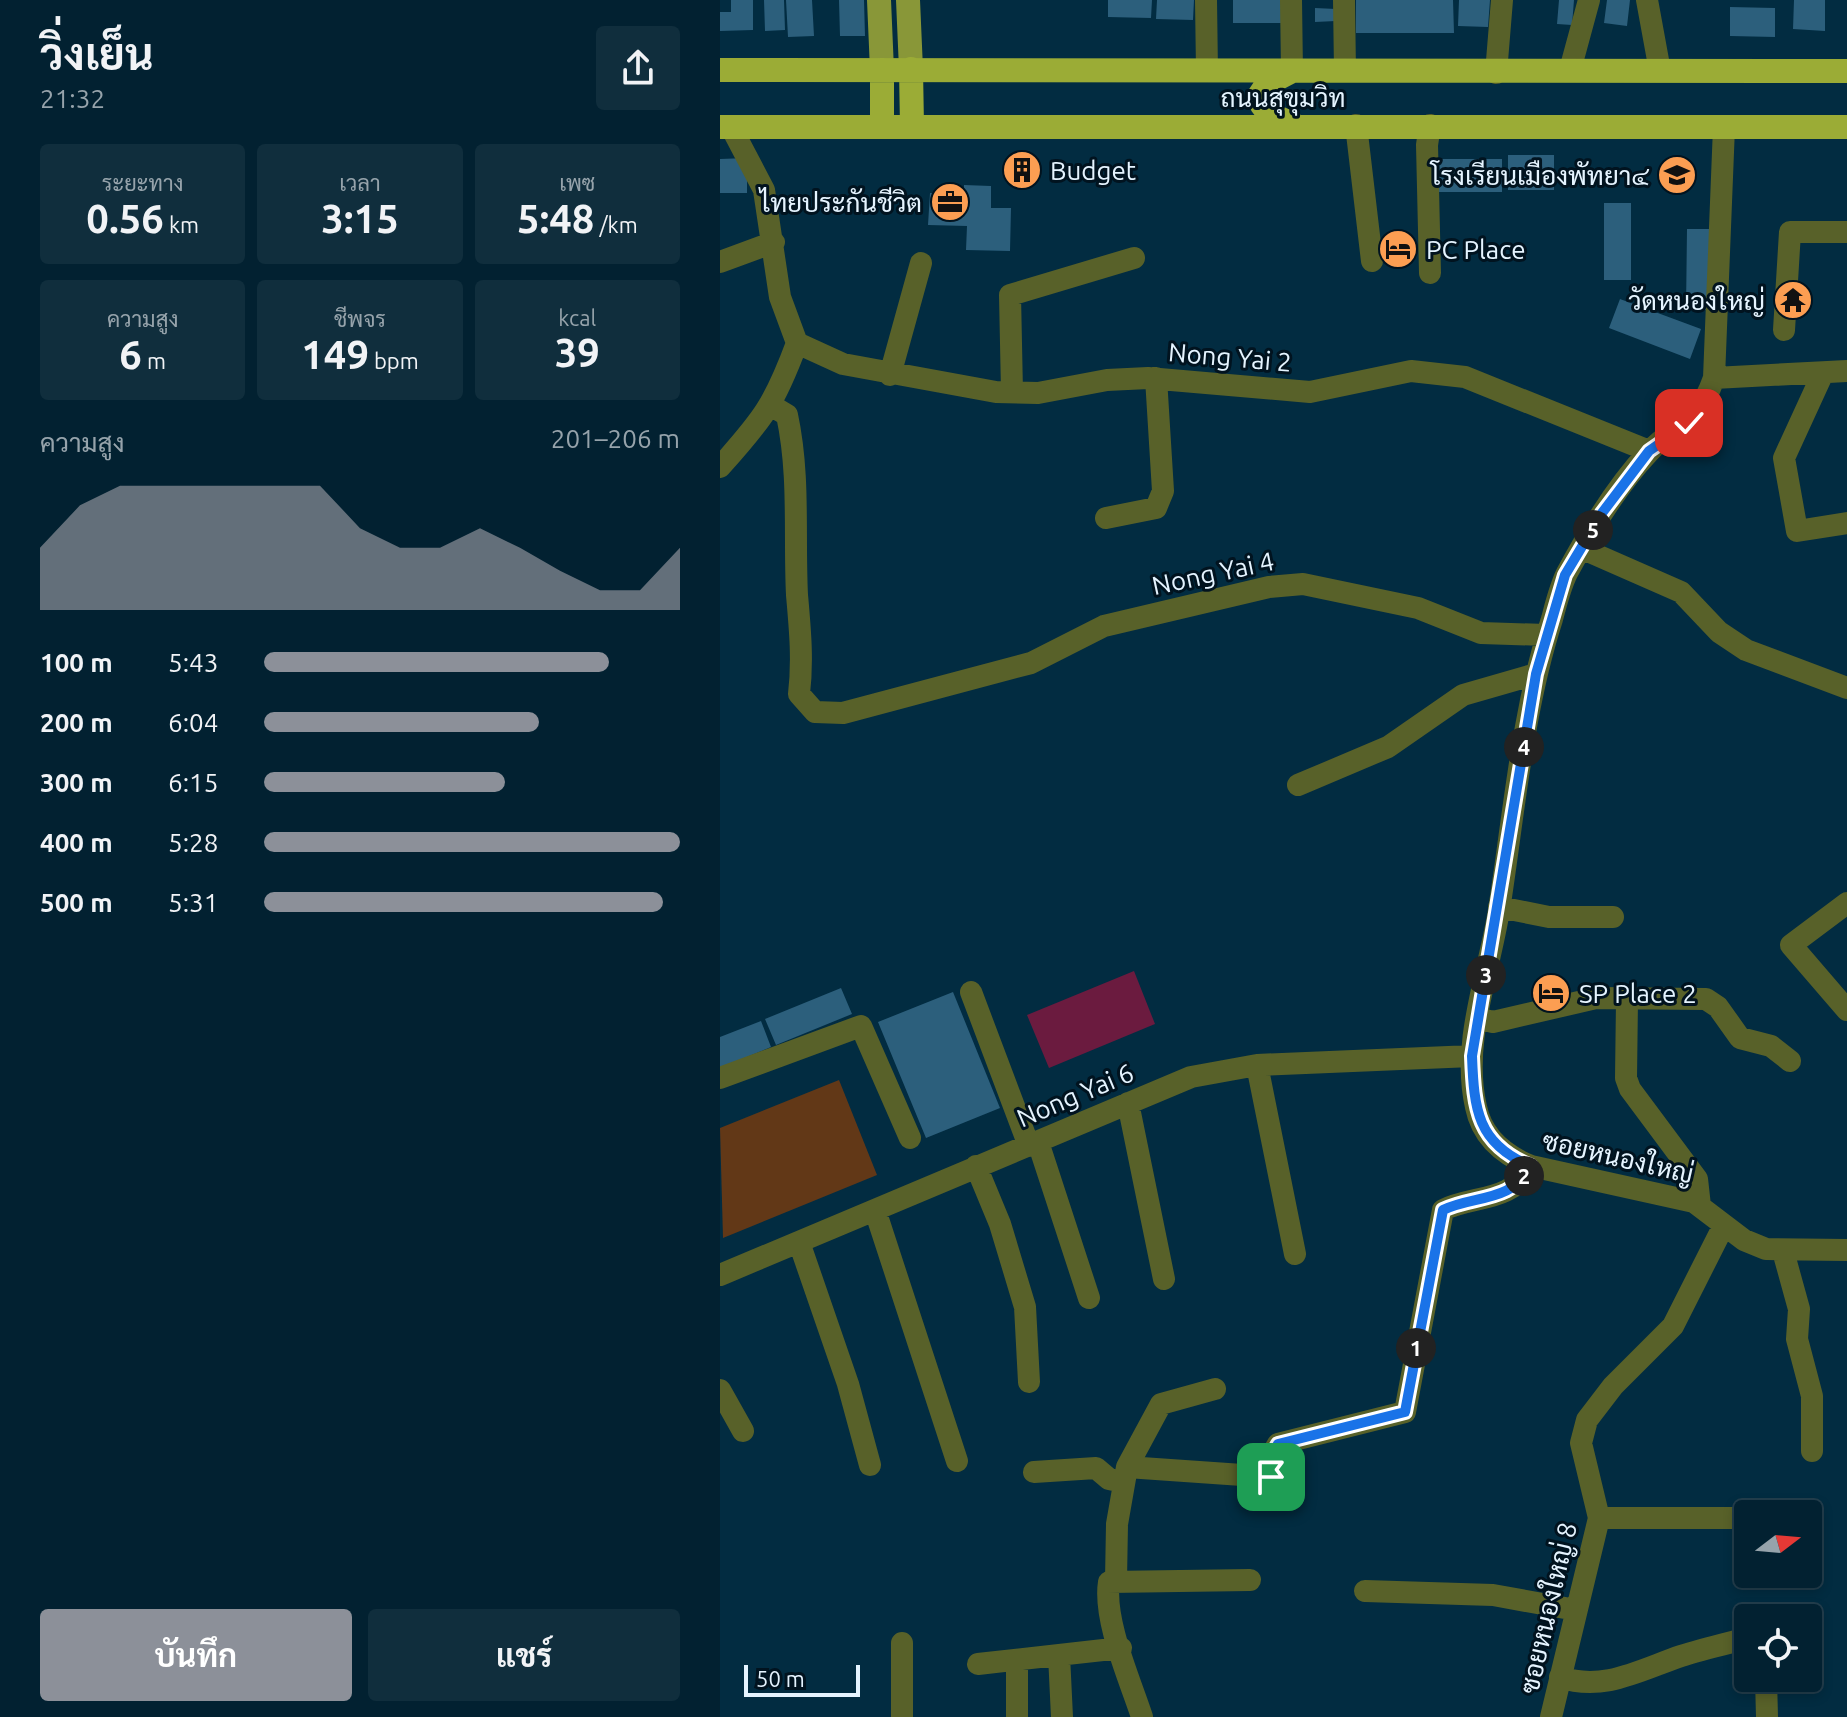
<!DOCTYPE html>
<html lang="th">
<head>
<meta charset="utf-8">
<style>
  body { margin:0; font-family:Ubuntu,Sarabun,sans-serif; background:#102e3d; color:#f1f3f6; height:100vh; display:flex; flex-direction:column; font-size:30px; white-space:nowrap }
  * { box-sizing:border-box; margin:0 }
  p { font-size:26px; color:#96a3ab }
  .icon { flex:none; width:44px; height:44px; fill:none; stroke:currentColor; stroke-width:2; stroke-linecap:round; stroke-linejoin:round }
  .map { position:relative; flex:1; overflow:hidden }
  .side { display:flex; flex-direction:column; background:#022131; width:720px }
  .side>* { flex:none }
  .needle { width:52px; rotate:74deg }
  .controls { position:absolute; left:1014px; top:1500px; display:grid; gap:16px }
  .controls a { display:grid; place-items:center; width:88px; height:88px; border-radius:8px; background:#022131; box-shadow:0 4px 12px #0003,0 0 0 2px #233e4d; font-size:40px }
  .scale { position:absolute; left:24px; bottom:20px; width:116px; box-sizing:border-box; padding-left:8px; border:4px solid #e5f4ff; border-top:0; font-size:22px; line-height:28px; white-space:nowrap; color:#e5f4ff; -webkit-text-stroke:6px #01131f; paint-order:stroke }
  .pin { position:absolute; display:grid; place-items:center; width:68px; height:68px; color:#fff; margin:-34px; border-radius:16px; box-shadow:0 4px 12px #0006 }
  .km { position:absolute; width:40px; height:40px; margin:-20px; border-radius:50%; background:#222; color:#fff; font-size:22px; line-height:40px; text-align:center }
  .round { display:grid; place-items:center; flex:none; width:84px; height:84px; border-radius:8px; background:#102e3d }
  .summary { display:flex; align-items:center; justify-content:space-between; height:136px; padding:0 40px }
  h1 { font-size:44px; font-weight:700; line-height:60px }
  .figures { display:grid; grid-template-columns:repeat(3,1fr); gap:12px; height:136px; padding:8px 40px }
  .figures div { display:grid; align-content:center; border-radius:8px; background:#102e3d; text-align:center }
  .figures b { font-size:40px; font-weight:700 }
  .figures small { font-size:22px; font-weight:400 }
  .figures p { font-size:22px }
  .chart { height:224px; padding:16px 40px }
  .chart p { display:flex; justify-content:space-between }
  .chart svg { width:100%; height:144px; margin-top:8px; fill:#8c9099; opacity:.7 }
  .primary-button { display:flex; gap:16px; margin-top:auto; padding:16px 40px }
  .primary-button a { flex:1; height:92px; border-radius:8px; background:#8c9099; color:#fff; font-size:32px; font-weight:700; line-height:92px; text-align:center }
  .primary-button a+a { background:#102e3d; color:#f1f3f6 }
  ul { padding:0 40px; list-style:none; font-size:26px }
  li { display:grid; grid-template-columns:128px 96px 1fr; align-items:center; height:60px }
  li i { height:20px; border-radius:10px; background:#8c9099 }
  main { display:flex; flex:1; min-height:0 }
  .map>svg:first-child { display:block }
  .green { fill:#623817 }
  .water { fill:#6b1b3f }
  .building { fill:#2c5f7c }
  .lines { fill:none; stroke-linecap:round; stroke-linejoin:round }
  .minor { stroke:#586129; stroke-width:22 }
  .major { stroke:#899738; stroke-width:24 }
  .highway { stroke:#9bac36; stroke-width:24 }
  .route-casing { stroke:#fff; stroke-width:16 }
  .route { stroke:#1a73e8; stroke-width:10 }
  .labels { text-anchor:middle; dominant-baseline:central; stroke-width:6; stroke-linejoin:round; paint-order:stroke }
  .street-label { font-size:26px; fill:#e5f4ff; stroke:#01131f }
  .poi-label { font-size:26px; fill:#e5f4ff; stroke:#01131f; text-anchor:start }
</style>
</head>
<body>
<main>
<section class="side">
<div class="summary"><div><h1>วิ่งเย็น</h1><p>21:32</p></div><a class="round"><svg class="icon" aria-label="share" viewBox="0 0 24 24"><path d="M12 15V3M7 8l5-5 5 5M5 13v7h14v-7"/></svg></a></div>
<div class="figures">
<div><p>ระยะทาง</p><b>0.56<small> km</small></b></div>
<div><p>เวลา</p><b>3:15</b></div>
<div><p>เพซ</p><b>5:48<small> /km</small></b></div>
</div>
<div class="figures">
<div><p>ความสูง</p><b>6<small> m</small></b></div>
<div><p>ชีพจร</p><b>149<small> bpm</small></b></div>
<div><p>kcal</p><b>39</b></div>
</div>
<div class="chart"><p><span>ความสูง</span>201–206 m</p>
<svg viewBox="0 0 160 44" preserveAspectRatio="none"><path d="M0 44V25L10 12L20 6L30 6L40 6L50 6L60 6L70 6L80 19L90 25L100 25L110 19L120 25L130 32L140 38L150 38L160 25V44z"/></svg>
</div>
<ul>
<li><b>100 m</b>5:43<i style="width:83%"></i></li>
<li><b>200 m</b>6:04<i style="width:66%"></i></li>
<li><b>300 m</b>6:15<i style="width:58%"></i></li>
<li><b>400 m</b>5:28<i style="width:100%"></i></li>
<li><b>500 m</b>5:31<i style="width:96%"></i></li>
</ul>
<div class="primary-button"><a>บันทึก</a><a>แชร์</a></div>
</section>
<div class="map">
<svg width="1127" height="1717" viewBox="0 0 1127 1717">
  <rect width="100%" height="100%" fill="#022c41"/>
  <path class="green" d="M119,1080L157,1175L3,1238L0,1128Z"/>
  <path class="water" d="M414,971L435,1024L329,1068L307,1015Z"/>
  <path class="building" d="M11,0H33V30L0,31V12H11Z
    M44,0H64L65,30L45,31Z
    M66,0H92L94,36L68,37Z
    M119,0H144L145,36H120Z
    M388,0H432L431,18L388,17Z
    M437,0H474L473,20L436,19Z
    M513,0H561V23H513Z
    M636,0H733L734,33H636Z
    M739,0H770L768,27L738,26Z
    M839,0H854L852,25L837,24Z
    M887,0H910L907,26L884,23Z
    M1074,0H1105V31L1073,29Z
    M1010,7L1055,8V37L1010,36Z
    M595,8L616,9V21L595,22Z
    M788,155H834V190H788Z
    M288,156H315V184H289Z
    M27,158V193H0V159Z
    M719,159H782V192H719Z
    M244,185L271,186V208H291L290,251L246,250L247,226L208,225L210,193L244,194Z
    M884,203H911V280H884Z
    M967,229H996L995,310H966Z
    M900,299L981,329L970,359L889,328Z
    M121,988L132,1014L56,1045L45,1019Z
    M233,992L280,1108L206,1138L158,1022Z
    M41,1021L51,1047L0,1068V1037Z"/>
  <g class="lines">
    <path class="minor" d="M486,0L487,71
      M571,0L572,71
      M624,0L625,71
      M927,0L940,71
      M850,70L869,0
      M776,73L782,0
      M636,125L652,261
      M710,125L707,145L710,273
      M1004,127L994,378C976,429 958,420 928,453C896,487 869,532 847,573C840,587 836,604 832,619C802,712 794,814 779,910C769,974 741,1042 756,1107C762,1137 784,1155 811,1166L974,1202L1024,1240L1046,1249L1127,1250
      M0,262L54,242
      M1064,330L1070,232H1127
      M77,343L123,364L276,392L318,393L387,380L428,378L590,392L691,371L745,377L929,451
      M1103,373L1064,458L1077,531L1127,523
      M170,375L201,263
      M994,378L1127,371
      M292,392L290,295L414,258
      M52,406L67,415C80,476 74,534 77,595C80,629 83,660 79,694L95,712L123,713L311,663L384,626L549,587L583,584L698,608L761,633L826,635
      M0,467C43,419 54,405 77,343L60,297L44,190L11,127
      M386,518L436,508L443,491L436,378
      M863,549L961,592L999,632L1026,650L1127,688
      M578,785L668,747L743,695L816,674
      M1127,903L1071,945L1127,1010
      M779,907L829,917H893
      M251,992L309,1146
      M907,1000L906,1078L910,1089L977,1179L980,1206
      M757,1018L773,1022L876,998L986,999L998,1007L1020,1038L1051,1046L1070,1061
      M537,1065L575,1254
      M0,1078L141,1026L190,1138
      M408,1103L444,1279
      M318,1142L369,1298
      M256,1166L280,1224L305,1307L309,1382
      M155,1210L237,1461
      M79,1242L128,1384L150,1465
      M1063,1251L1079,1309L1077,1339L1092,1396V1451
      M0,1275L471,1077L537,1065L752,1056
      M0,1390L23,1431
      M407,1467L441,1404L495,1389
      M314,1472L376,1468L389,1479L403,1482
      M879,1518H1028
      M396,1580L397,1524L407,1467L551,1477L554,1451L558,1444L685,1412L723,1210C753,1195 792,1203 811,1166
      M645,1591L773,1595L856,1610
      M339,1655L342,1717
      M297,1660V1717
      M258,1664L401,1648
      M840,1677C883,1692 920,1670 961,1656C983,1649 1005,1644 1028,1638
      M1046,1678L1047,1717
      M182,1717V1643
      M422,1717C410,1680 383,1620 389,1582L530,1580
      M831,1717L879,1518L861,1443L867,1420L893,1386L953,1326L1004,1225"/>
    <path class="major" d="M159,0L162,70
      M188,0L191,69"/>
    <path class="highway" d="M191,69L192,126
      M0,70L1127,71
      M162,70V125
      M570,72L547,84L539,96C541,113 558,117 573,124
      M0,127H1127"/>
  </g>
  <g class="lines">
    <g class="route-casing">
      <path id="route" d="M551,1477L554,1451L558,1444L685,1412L723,1210C753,1195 792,1203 811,1166C757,1144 754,1109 752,1056L816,674L845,575L882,513L929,451L969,423"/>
    </g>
    <use href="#route" class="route"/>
  </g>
  <defs>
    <g id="building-disc" transform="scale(2)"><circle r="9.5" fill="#fc9e52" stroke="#01131f"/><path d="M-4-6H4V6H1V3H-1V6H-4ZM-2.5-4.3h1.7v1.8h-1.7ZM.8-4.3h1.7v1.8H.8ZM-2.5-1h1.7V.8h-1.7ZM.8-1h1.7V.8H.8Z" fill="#111"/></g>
    <g id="school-disc" transform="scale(2)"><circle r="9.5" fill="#fc9e52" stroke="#01131f"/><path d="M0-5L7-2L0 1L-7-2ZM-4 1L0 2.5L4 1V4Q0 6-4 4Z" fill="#111"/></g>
    <g id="office-disc" transform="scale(2)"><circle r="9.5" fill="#fc9e52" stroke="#01131f"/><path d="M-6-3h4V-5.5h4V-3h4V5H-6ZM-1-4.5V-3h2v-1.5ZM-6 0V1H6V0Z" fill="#111"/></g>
    <g id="hotel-disc" transform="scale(2)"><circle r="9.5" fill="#fc9e52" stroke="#01131f"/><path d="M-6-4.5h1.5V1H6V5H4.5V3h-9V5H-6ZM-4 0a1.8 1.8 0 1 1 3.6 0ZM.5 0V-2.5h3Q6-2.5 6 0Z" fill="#111"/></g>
    <g id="temple-disc" transform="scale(2)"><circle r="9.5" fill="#fc9e52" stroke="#01131f"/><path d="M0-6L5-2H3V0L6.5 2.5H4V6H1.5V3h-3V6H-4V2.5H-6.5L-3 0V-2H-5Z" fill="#111"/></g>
  </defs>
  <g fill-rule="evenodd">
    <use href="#building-disc" x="302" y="170"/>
    <use href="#school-disc" x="957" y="175"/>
    <use href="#office-disc" x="230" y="202"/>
    <use href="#hotel-disc" x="678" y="249"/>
    <use href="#temple-disc" x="1073" y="300"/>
    <use href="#hotel-disc" x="831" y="993"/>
  </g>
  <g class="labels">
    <g class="street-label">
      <text x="563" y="97">ถนนสุขุมวิท</text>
      <text transform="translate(510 357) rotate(5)">Nong Yai 2</text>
      <text transform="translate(493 573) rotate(-12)">Nong Yai 4</text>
      <text transform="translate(355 1095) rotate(-23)">Nong Yai 6</text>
      <text transform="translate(898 1157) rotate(13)">ซอยหนองใหญ่</text>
      <text transform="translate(828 1608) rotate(-77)">ซอยหนองใหญ่ 8</text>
    </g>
    <g class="poi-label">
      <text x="330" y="170">Budget</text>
      <text x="929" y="175" text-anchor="end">โรงเรียนเมืองพัทยา๔</text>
      <text x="202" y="202" text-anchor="end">ไทยประกันชีวิต</text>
      <text x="706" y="249">PC Place</text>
      <text x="1045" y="300" text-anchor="end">วัดหนองใหญ่</text>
      <text x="859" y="993">SP Place 2</text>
    </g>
  </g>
</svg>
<div class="controls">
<a><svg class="needle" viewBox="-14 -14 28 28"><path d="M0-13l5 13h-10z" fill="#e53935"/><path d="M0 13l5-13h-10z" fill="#96a3ab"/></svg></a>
<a><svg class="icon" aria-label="locate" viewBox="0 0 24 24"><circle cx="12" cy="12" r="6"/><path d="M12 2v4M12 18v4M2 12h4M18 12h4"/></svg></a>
</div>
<div class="scale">50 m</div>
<div class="pin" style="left:551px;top:1477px;background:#1e9e55"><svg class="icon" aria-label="arrive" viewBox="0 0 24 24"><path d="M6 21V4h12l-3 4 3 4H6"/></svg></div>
<div class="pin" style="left:969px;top:423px;background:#d93025"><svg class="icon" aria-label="check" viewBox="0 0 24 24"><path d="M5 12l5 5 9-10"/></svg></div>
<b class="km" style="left:696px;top:1348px">1</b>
<b class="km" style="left:804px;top:1176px">2</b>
<b class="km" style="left:766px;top:975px">3</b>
<b class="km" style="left:804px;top:747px">4</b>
<b class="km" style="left:873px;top:530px">5</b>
</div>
</main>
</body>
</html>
